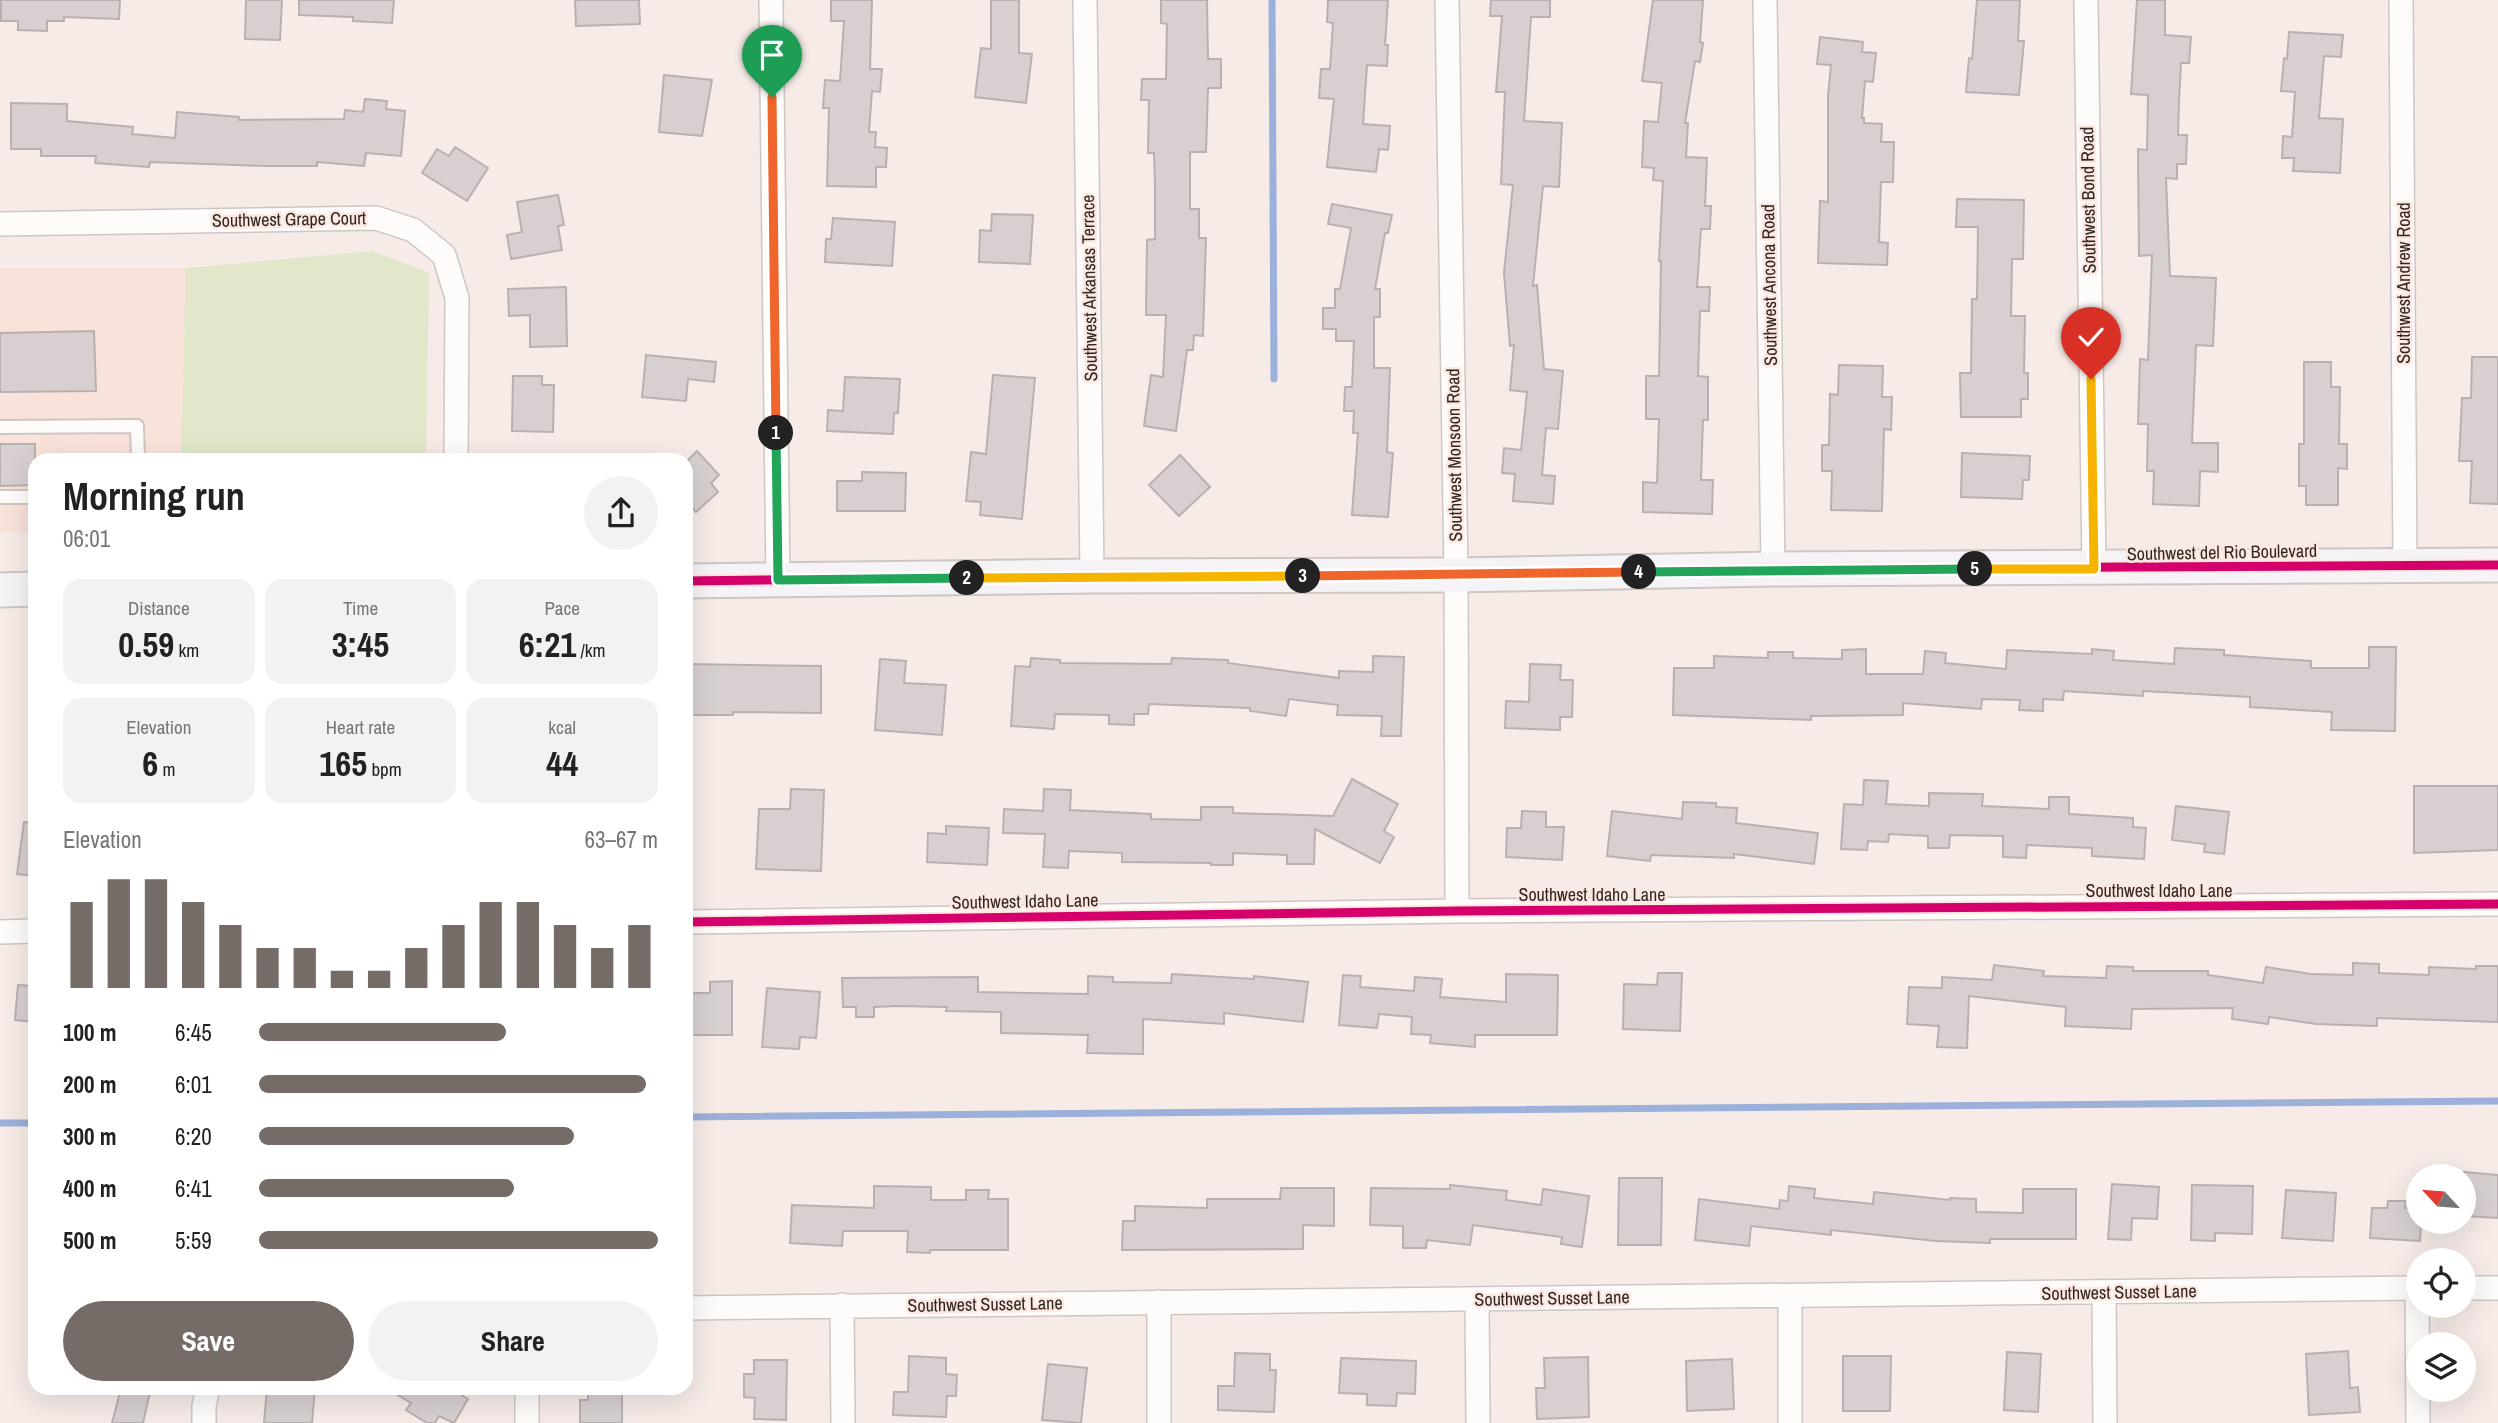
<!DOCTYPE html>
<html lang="en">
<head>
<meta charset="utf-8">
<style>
  body { margin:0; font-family:"Archivo Narrow",sans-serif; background:#f2f2f2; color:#222; height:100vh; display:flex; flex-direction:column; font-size:26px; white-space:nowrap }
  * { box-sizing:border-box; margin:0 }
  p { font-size:23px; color:#767676 }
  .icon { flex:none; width:38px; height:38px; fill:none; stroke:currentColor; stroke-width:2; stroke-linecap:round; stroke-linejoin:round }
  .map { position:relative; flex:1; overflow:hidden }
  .sheet { position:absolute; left:28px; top:453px; width:665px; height:942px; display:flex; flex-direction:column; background:#fff; border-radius:21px; box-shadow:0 7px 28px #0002 }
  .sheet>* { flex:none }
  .needle { width:46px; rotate:296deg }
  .controls { position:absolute; left:2406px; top:1164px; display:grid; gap:14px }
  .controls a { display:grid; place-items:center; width:70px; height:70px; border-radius:50%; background:#fff; box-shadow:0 7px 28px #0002; font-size:35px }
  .pin { position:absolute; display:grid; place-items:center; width:60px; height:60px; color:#fff; margin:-72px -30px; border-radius:50% 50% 50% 0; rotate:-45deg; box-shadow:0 0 7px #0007 }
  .pin .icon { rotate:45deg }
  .km { position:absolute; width:35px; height:35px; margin:-18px; border-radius:50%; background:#222; color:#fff; font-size:19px; line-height:35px; text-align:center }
  .round { display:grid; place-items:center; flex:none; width:74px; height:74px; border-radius:37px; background:#f2f2f2 }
  .headline { display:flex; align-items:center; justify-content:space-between; height:119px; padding:0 35px }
  h1 { font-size:38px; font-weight:700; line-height:52px }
  .metrics { display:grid; grid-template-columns:repeat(3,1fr); gap:10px; height:119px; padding:7px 35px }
  .metrics div { display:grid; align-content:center; border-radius:18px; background:#f2f2f2; text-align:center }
  .metrics b { font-size:35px; font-weight:700 }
  .metrics small { font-size:19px; font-weight:400 }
  .metrics p { font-size:19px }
  .chart { height:196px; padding:14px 35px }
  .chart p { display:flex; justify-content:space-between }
  .chart svg { width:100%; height:126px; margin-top:7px; stroke:#756c68; stroke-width:6 }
  .button { display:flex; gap:14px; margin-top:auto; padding:14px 35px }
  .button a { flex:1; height:80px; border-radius:42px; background:#756c68; color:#fff; font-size:28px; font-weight:700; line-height:80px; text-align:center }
  .button a+a { background:#f2f2f2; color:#222 }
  ul { padding:0 35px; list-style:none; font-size:23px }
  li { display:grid; grid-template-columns:112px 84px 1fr; align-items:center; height:52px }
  li i { height:18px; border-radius:9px; background:#756c68 }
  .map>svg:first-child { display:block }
  .built { fill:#f8e2d9 }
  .green { fill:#e1e7c8 }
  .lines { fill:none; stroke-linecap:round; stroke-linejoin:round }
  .stream { stroke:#9bb0da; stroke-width:7 }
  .building { fill:#d8d0d0; stroke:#b9b0b1; stroke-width:2 }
  .lane-casing { stroke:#cfc6c2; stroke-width:16 }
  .street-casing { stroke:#cfc6c2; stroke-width:26 }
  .secondary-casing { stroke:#cfc6c2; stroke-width:37 }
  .lane { stroke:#fefcfb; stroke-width:12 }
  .street { stroke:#fefcfb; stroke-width:23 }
  .secondary { stroke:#f6f3f7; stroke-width:33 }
  .cycleway-casing { stroke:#fce8e1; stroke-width:13 }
  .cycleway { stroke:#d6006c; stroke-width:9 }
  .split-1-casing { stroke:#fff; stroke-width:14 }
  .split-2-casing { stroke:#fff; stroke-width:14 }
  .split-3-casing { stroke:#fff; stroke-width:14 }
  .split-4-casing { stroke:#fff; stroke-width:14 }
  .split-5-casing { stroke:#fff; stroke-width:14 }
  .split-6-casing { stroke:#fff; stroke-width:14 }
  .split-1 { stroke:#f0652b; stroke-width:9 }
  .split-2 { stroke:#22a559; stroke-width:9 }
  .split-3 { stroke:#f5b400; stroke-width:9 }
  .split-4 { stroke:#f0652b; stroke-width:9 }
  .split-5 { stroke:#22a559; stroke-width:9 }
  .split-6 { stroke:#f5b400; stroke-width:9 }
  .labels { text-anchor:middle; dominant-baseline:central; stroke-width:5; stroke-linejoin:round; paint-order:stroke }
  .street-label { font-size:18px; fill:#302724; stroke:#fce8e1 }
</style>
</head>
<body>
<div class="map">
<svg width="2498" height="1423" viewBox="0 0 2498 1423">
  <rect width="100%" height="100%" fill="#f6ebe7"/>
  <path class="built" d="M0,268H186L181,460H35V533L0,532Z"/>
  <path class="green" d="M373,251L429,273L426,460H181L186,268Z"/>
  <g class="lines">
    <path class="stream" d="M1272,0L1274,379
      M686,1117L2498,1101
      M0,1123H35"/>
  </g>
  <path class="building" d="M1,0H120L119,19L64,17V21H47V31L18,30V21H1Z
    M246,0H282L280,40L245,39Z
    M299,0H394L392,23L353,21V17L299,15Z
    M575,0H639L640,24L576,26Z
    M831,0H872L870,69H882L880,92L872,91L869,132H876L875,147L887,148L886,167H876V187L827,186L829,108H823L825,80L840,81L844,21H831Z
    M991,0H1019V53L1032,54L1026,103L975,97L981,48L991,49Z
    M1161,0H1207L1208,59H1221V88H1208L1206,152H1190V209H1199V238H1206L1203,336L1194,335L1193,350H1187L1176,431L1144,426L1151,375L1163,377L1166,315H1146L1147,240L1155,239V183L1154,153H1148L1149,100H1141L1142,79H1166L1167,24L1161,23Z
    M1328,0H1388L1385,45H1388L1387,66L1367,65L1363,124L1390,126L1388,150L1379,149L1376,172L1327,167L1334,99L1319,98L1321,69H1330L1333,23L1327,22Z
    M1491,0H1550V17H1531L1524,121L1562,123L1559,187L1543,186L1533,286L1537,285L1544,369L1563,371L1558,429L1546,428L1542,475L1555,476L1553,504L1513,501L1515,474L1502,473L1504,448L1521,450L1527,392L1510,390L1514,345L1510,346L1504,273L1513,185L1501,184L1505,92H1496L1502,16H1490Z
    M1653,0H1703L1700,42L1703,43L1700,62L1695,61L1685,123H1688L1686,157L1707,158L1705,206H1711L1710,229H1701L1697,287H1710L1709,311H1700L1698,376L1708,377V420H1703L1701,480H1713L1712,514L1643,512V482L1657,483L1659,419H1646V376H1659L1661,261H1659L1663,181L1653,180L1654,168L1642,167L1644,121L1658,122L1662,83L1642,81Z
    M1977,0H2020L2018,41H2024L2019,95L1966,92L1969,58L1972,59Z
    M2137,0H2165V35L2191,37L2189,63H2181L2179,101L2178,135H2187L2186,164H2177V179L2166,178L2170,276L2216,278L2213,346L2196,345L2192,443H2218V472L2200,471L2199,506L2153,504L2154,471H2147L2148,424H2138L2140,359L2148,360L2152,255L2139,256L2138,149L2147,150L2148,95L2131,94Z
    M2289,32L2343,35L2341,57L2324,56L2319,118L2343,119L2340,173L2293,171L2294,158H2282L2283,136L2292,137L2295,92L2281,91L2284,58L2287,59Z
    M1820,37L1863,42L1862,52L1876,53L1873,82L1865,81L1862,118H1864V123L1882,124L1881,142H1894L1893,182H1881L1879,242L1888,243L1887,265L1818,263L1820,201L1828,202V96L1831,65L1817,64Z
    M664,75L712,80L702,136L659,132Z
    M365,99L387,101L386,109L405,111L401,156L366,153L364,166L317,162V166H266L150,162L149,167L95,163L96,156H41V149H11V103L67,104V121L133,127L132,134L175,138L177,112L239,117V120L344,119L345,110L363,112Z
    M455,147L488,168L467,201L422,173L437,149L449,156Z
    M558,195L564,225L558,226L562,250L511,259L507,235L522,232L517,202Z
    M1957,199L2024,200L2023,259H2012L2011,316H2025L2024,373H2028V399H2021V417H1961L1960,373H1971L1972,299H1977L1978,227H1956Z
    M1332,204L1392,215L1388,233H1385L1375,289H1380V317H1374V368H1390L1387,452L1393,453L1388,517L1352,515L1358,433H1353L1354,411H1344L1345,387H1352L1354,341H1336V329H1323V308H1335V289H1340L1351,228L1328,224Z
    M992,214L1033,215L1030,264L979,262L980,230L991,231Z
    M833,218L895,222L892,266L825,262L826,239H831Z
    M566,287L567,346L530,347V315L509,316L508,289Z
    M94,331L96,391L0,392V333Z
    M646,355L716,362L714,382L688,379L686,401L642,397Z
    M2472,357H2498V504L2470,503L2472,461H2459L2462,398H2471Z
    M2304,362H2331V387H2340L2339,444H2347V469L2338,468V505H2306V486H2299V444H2304Z
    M1839,365L1883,366L1882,397H1892L1891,430L1884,429L1882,511L1831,510L1832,471H1822V445H1829L1830,394L1838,395Z
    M993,375L1035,378L1022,519L980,515L981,502L966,501L971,452L986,454Z
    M513,376H542V385H554L553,432L512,431Z
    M845,377L900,379L898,413H894L893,434L827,431L828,410L843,411Z
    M0,444H35V485L0,486Z
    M697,451L719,475L711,483L718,492L696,512L686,500V462Z
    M1962,453L2030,456L2029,480H2023L2022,499L1961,497Z
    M1180,455L1210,487L1179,516L1149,485Z
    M862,472L906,473L905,511H837V481H862Z
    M2369,647H2396L2395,731L2331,730L2332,712L2250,707V697L2143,691V696L2064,691L2063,700L2043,699V711L2019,710L2020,700L1982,699L1981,709L1903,703V715L1811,716V720L1673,715L1674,668H1714V656L1768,658V652H1793V658L1842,659V650L1866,649V674H1923L1925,651L1946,653L1945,663L2006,669L2007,650L2092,654V649L2114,651L2113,660L2174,664L2175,648L2224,650V655L2311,661V668H2369Z
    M1373,656L1404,657L1401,736H1381L1382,716L1337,715L1338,705L1289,699L1286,716L1250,711V708L1149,704L1148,714H1134V725L1109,724V715L1055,714L1054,729L1011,726L1015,666L1030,667L1031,658L1060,660V663L1171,664L1172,658L1228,660V663L1339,678V671L1373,672Z
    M880,659L906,661L904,683L946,685L942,735L875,730Z
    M686,664L821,666V713L733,712V715H686Z
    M1530,664L1561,665L1560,680H1573L1572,717H1560V730L1505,728L1506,701L1529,702Z
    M1352,779L1398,804L1384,831L1394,837L1380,863L1315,829L1314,864H1287V855L1233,853V865H1211V863L1122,862V853L1069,851L1068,868L1043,867L1045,834L1003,833L1004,809L1043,811L1044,789L1071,790L1070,810L1151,814V819L1201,820V807H1233V813L1333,816Z
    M1864,780L1888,781L1886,804L1929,806V793L1983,794L1982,806L2049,809V797H2069V814L2133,818V827L2146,828L2144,859L2092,856V848L2027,845L2026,858L2003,857V836L1950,835L1949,848H1928V836L1889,834L1888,842L1868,841L1867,850L1841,849L1844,804L1863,805Z
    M2414,786H2498V850L2414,853Z
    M791,789L824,790L821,871L756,869L759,809H790Z
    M1683,802L1716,803V807L1737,808L1736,823L1818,833L1814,864L1734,854V858L1651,855L1650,861L1607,856L1612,811L1682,819Z
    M2176,806L2229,812L2224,854L2204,852L2205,844L2172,840Z
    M1522,811L1546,812V827H1564L1562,860L1506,857L1507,828H1521Z
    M24,822L35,823V876L17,874Z
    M946,826L989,828L987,865L927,862L928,833L946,834Z
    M2353,963L2379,964V973L2429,975V967L2476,969V966H2498V1022L2377,1018V1026L2316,1024L2269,1017L2268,1024L2232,1019L2233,1008L2132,1009L2131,1029L2065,1026L2066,1007L1969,996L1967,1048L1937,1047L1939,1026L1907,1024L1909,987L1942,988V977L1992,980L1994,965L2044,971L2043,976L2106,978L2107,966L2133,967V971H2208V975L2263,983L2266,967L2311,974L2353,975Z
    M1658,973H1682L1680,1031L1623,1029L1624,984L1657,985Z
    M1172,974L1254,979V976L1308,982L1303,1022L1224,1013V1024L1143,1019V1054L1087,1053L1088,1035L1001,1033V1012L946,1011L947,1007L896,1006L874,1007V1017H856V1007H843L842,978L978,977V992L1088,994V976L1113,977V982L1171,983Z
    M1506,974L1558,975L1557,1035H1475V1047L1430,1043L1431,1035L1411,1034L1412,1017L1379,1014L1377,1028L1339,1025L1343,975L1361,976L1360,987L1414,991L1415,977L1442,979L1440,997L1506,1002Z
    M732,981V1035H686V993H710V982Z
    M18,985L35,986V1022L15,1020Z
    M767,988L820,992L816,1038L800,1037L799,1049L762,1047Z
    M2464,1172L2498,1175V1218L2464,1216Z
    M1619,1178H1662L1661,1245H1618Z
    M2112,1184L2159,1187L2157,1219L2132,1218L2131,1240L2108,1239Z
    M1450,1185L1507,1191L1506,1200L1541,1205L1543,1189L1589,1196L1582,1247L1561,1244L1562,1237L1473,1225L1470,1245L1427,1240L1426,1248H1403V1226L1370,1225L1371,1188L1450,1189Z
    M2192,1185L2253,1186L2252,1234L2215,1233V1241L2191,1240Z
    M874,1186L931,1187V1200H966V1190H989L988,1199H1008V1250H930V1253L907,1252L908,1231H843L842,1246L790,1243L792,1205L874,1208Z
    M1789,1186L1815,1189L1814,1198L1873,1204L1874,1192L1950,1200V1198L1976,1199V1212L2023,1213V1189H2076V1239H1990V1243L1936,1241L1831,1230V1235L1751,1226L1749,1246L1695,1240L1699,1199L1779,1209L1780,1200L1788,1201Z
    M1281,1188H1334V1226L1303,1225V1249L1122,1250L1123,1221H1135V1206L1207,1208V1199H1280Z
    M2286,1190L2336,1193L2333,1241L2282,1238Z
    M2388,1201H2406L2405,1208H2418V1222H2421L2420,1241L2370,1238L2372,1208H2387Z
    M2348,1351L2350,1388L2358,1387L2360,1412L2309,1415L2306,1354Z
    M2007,1352L2041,1354L2038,1412L2004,1410Z
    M1235,1353L1270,1354V1370H1276L1274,1412L1218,1410V1386H1234Z
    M909,1356L946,1358V1374L957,1375L956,1396H947L946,1417L893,1415L894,1392H908Z
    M1843,1356H1891L1890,1411H1843Z
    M1588,1357L1589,1417L1537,1419L1536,1388H1545L1544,1358Z
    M1341,1358L1416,1361L1415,1394L1397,1393L1396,1406L1367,1405V1394L1339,1393Z
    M1732,1359L1734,1409L1687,1411L1686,1361Z
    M754,1360H787L786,1420L754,1419L755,1398L744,1397V1374H754Z
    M1048,1364L1087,1368L1081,1423L1042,1420Z
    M121,1388H151L143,1423H112Z
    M267,1388H315L312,1423H264Z
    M386,1388H450L468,1399L454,1423L439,1416L435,1423H427L406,1410L411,1403Z
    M588,1388H622V1423H580V1400H588Z"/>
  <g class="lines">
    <g class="lane-casing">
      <path id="lane" d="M0,427L137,426L138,460
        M0,497H35"/>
    </g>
    <g class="street-casing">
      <path id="street" d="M771,0L778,581
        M1085,0L1092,576
        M1447,0L1456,575L1457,911
        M1765,0L1773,569
        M2086,0L2094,569
        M2401,0L2405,566
        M0,224L376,218L413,230L444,255L457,298L456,460
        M686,922L1457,911L2498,904
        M0,932L35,931
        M2417,1288L2418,1423
        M2464,1288H2498
        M2104,1293L2105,1423
        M1790,1296V1423
        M1477,1299L1478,1423
        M842,1305L843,1423
        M686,1308L2418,1288
        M527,1388V1423
        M204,1423V1406L208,1388
        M1159,1423V1302"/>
    </g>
    <g class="secondary-casing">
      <path id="secondary" d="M686,581L1092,576L1456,575L1773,569L2498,565
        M0,590L35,589"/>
    </g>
    <use href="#lane" class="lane"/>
    <use href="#street" class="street"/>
    <use href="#secondary" class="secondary"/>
    <g class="cycleway-casing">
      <path id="cycleway" d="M686,581L1092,576L1456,575L1773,569L2498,565
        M686,922L1457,911L2498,904"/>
    </g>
    <use href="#cycleway" class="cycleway"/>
  </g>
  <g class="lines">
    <g class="split-1-casing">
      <path id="split-1" d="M772,97L776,433"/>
    </g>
    <g class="split-2-casing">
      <path id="split-2" d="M776,433L778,580L967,578"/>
    </g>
    <g class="split-3-casing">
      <path id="split-3" d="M967,578L1303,576"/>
    </g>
    <g class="split-4-casing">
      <path id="split-4" d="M1303,576L1639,572"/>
    </g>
    <g class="split-5-casing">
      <path id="split-5" d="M1639,572L1975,569"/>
    </g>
    <g class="split-6-casing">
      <path id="split-6" d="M1975,569H2094L2091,379"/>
    </g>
    <use href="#split-1" class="split-1"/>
    <use href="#split-2" class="split-2"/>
    <use href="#split-3" class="split-3"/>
    <use href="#split-4" class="split-4"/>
    <use href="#split-5" class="split-5"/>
    <use href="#split-6" class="split-6"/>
  </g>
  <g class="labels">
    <g class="street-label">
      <text transform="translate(2088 200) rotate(-91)">Southwest Bond Road</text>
      <text transform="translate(289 219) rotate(-1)">Southwest Grape Court</text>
      <text transform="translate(2403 283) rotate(-90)">Southwest Andrew Road</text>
      <text transform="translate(1769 285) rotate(-91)">Southwest Ancona Road</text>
      <text transform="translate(1089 288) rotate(-91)">Southwest Arkansas Terrace</text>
      <text transform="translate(1454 455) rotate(-91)">Southwest Monsoon Road</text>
      <text transform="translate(2222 552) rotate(-1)">Southwest del Rio Boulevard</text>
      <text x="2159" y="890">Southwest Idaho Lane</text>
      <text x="1592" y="894">Southwest Idaho Lane</text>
      <text transform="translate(1025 901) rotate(-1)">Southwest Idaho Lane</text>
      <text transform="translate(2119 1292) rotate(-1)">Southwest Susset Lane</text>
      <text transform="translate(1552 1298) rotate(-1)">Southwest Susset Lane</text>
      <text transform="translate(985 1304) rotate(-1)">Southwest Susset Lane</text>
    </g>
  </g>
</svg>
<div class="controls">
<a><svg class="needle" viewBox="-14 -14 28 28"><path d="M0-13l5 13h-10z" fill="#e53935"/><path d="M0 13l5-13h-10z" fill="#767676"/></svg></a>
<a><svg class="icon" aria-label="locate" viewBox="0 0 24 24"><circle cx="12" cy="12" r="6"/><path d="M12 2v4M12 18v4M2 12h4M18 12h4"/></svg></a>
<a><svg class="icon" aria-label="layers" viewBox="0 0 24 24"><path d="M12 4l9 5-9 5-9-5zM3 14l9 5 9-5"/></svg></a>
</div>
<div class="pin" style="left:772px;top:97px;background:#1e9e55"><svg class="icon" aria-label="arrive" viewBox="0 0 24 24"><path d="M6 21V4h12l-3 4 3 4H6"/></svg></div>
<div class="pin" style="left:2091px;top:379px;background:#d93025"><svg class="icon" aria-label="check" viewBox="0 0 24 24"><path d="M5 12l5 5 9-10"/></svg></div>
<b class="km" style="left:776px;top:433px">1</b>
<b class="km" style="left:967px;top:578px">2</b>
<b class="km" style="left:1303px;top:576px">3</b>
<b class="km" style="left:1639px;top:572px">4</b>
<b class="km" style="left:1975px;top:569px">5</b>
<section class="sheet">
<div class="headline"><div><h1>Morning run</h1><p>06:01</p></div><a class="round"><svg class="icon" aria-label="share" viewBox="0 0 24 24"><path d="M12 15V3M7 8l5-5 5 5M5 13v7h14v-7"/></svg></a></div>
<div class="metrics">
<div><p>Distance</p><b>0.59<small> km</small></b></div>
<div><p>Time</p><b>3:45</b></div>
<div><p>Pace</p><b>6:21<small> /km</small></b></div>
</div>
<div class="metrics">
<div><p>Elevation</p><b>6<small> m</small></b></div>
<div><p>Heart rate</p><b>165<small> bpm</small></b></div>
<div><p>kcal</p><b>44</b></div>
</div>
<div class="chart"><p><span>Elevation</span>63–67 m</p>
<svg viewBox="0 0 160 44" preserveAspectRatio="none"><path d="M5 44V14M15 44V6M25 44V6M35 44V14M45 44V22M55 44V30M65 44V30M75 44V38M85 44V38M95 44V30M105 44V22M115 44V14M125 44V14M135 44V22M145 44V30M155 44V22"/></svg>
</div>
<ul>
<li><b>100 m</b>6:45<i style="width:62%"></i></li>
<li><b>200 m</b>6:01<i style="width:97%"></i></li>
<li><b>300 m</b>6:20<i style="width:79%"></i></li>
<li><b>400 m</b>6:41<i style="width:64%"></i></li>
<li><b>500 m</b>5:59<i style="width:100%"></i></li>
</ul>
<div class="button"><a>Save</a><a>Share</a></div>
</section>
</div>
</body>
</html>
